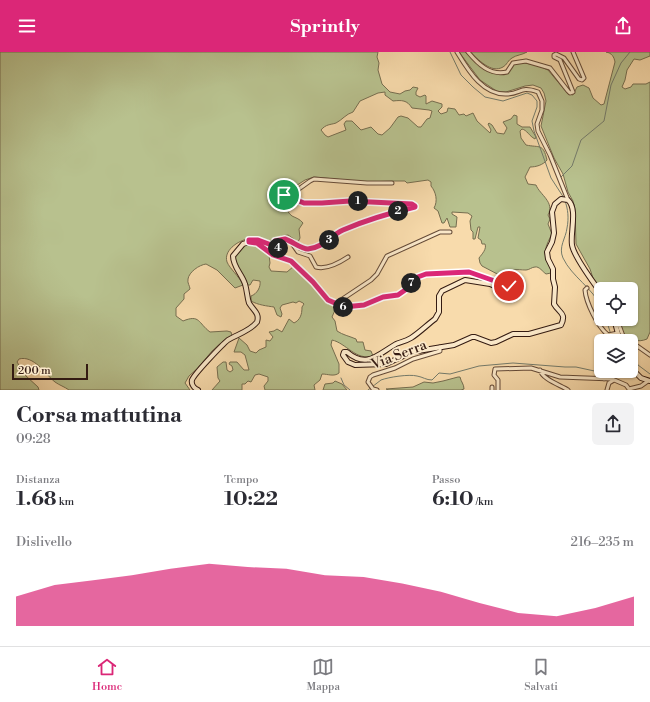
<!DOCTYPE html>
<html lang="it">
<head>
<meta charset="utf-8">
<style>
  body { margin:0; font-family:"Libre Bodoni",serif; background:#f2f2f3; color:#2b2b33; height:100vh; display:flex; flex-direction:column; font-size:15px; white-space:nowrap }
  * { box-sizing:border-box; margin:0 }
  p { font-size:13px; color:#7c7c81 }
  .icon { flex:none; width:22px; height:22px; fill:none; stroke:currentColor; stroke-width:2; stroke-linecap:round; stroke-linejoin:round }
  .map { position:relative; height:338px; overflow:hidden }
  .drawer { display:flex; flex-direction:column; background:#fff; flex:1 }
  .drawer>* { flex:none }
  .fabs { position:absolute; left:594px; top:230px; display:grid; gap:8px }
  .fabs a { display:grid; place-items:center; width:44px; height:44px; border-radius:6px; background:#fff; box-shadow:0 1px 3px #0004; font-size:20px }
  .scale { position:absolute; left:12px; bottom:10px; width:76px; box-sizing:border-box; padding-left:4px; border:2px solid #341b12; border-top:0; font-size:11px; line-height:14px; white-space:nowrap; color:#341b12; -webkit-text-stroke:3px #fae8c9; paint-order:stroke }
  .pin { position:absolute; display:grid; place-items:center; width:34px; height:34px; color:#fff; margin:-17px; border:2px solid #fff; border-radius:50%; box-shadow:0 1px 4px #0007 }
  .km { position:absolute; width:20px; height:20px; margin:-10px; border-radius:50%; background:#222; color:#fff; font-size:11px; line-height:20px; text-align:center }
  .round { display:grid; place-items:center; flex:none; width:42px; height:42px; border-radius:6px; background:#f2f2f3 }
  .overview { display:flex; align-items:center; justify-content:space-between; height:68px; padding:0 16px }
  h1 { font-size:22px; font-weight:700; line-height:30px }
  .stats { display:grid; grid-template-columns:repeat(3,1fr); gap:6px; height:68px; padding:4px 16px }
  .stats div { display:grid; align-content:center }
  .stats b { font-size:20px; font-weight:700 }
  .stats small { font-size:11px; font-weight:400 }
  .stats p { font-size:11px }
  .chart { height:112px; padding:8px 16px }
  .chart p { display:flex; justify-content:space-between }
  .chart svg { width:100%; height:72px; margin-top:4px; fill:#db2777; opacity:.7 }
  header { display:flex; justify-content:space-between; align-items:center; height:52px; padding:0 16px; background:#db2777; color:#fff; font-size:18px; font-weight:700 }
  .tab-bar { display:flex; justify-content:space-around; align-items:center; height:56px; border-top:1px solid #e1e1e2; background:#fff; font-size:11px; color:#7c7c81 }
  .tab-bar a { display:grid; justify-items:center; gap:2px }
  .tab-bar .active { color:#db2777 }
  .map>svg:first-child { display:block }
  .green { fill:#b8c18e; stroke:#766e50; fill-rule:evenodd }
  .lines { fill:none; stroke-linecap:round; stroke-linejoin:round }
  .stream { stroke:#747b6b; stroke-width:1 }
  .street-casing { stroke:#654b38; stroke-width:5 }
  .secondary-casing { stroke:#341b12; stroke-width:6 }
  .street { stroke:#fae8c9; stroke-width:3 }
  .secondary { stroke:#fae8c9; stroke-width:4 }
  .route-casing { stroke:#fff; stroke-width:8 }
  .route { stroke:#db2777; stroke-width:5 }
  .labels { text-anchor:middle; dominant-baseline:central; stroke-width:3.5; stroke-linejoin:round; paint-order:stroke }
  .street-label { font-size:14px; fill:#341b12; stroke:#fae8c9 }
</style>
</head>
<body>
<header><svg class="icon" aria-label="menu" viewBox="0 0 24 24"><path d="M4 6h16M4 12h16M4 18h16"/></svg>Sprintly<svg class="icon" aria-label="share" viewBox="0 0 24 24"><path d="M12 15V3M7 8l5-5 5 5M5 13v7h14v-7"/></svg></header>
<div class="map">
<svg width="650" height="338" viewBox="0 0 650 338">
  <rect width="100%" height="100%" fill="#f8dbac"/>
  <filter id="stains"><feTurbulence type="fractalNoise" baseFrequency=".005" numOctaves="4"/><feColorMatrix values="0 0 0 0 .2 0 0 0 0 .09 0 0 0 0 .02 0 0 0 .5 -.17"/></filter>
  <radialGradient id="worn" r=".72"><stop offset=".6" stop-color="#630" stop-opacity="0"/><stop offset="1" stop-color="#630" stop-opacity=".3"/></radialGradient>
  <path class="green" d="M0,0H378L377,5L379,11L378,18L382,32L390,40L400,42L405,39L410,38L413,35L418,36L416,40V43L420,45L425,43L426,44V52L432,49L442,52V55L438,59L441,62L447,60L448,56L455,57L459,63L464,62L466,64L473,61L477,69L490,81L491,78L488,72L489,71L492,73L497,81L504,82L507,76L503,70L511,67L514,63L517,64V72L522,75H530L536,85L535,87C529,84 527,78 522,77L520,79L521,86L526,93C540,96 543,91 547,108C543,113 536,115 530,115L525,125L528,132L536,133C540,143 555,150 548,163L550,167L548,172L552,182C549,188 544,196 546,203C547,209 551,215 551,221L546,222C543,220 539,214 535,215C532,215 529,218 526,218C517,218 511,215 506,225H503L482,214L480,211L479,206C482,202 487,197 485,192H482L481,188L478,186L480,175H478L475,187H473V180L471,178L470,169L472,164L468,161L452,160V162L457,165L456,175H450L447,166L444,171H442L438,159L434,156C438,149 436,140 431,134V130L428,128L407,131L405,129H394L366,130L314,125L305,128L288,139L282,140C283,147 285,159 292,164C296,166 300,167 303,171L299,177L300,186L298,190L288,183L282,184L270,189C264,187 259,186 252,186C241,187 223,197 227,210C230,217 239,224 243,233L235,236L217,218L206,212C199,213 189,220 188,227C187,231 190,234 190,237L184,242V247L176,256V264L183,269C200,262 198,271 210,280L227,279L231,280L232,284L222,290L212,299L198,316L189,324L185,331L190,338H69C65,335 59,333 55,330C45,322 34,303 19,307L17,310L26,324L38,335L39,338H0ZM385,40V43L393,49C402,48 407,48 412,56L429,58L432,59L430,66L427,67L421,75H418L408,66L401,64L398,65L390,76L382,83L378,82L371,75L361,78L352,69H346L344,72L346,78L328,85L325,83L321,78C326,72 330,73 336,71C342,68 346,62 353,60L360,49L378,41Z
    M459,0H465L485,18L492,21H502L515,12L521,10L539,14L548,18L568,42L573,43L577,35L583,33L589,36L593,46L601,53L604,52L615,10C614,5 612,1 606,0H650V4L640,8L634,7L627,18L625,28L622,35L625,37L631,35L633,32H646L650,30V280L647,287C638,291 628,288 623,280C621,276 621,271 621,267H631V237L601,238L593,226L590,217L576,192L575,158L573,149L568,140L563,122L554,106L541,74L546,49L544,41L541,36L533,33L525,34L506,40H498L480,28Z
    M470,0H527C522,3 516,3 512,6C508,8 507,13 503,15C491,22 478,7 470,0Z
    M246,193H256L269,203L270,211L269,215L271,219L287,220L294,214C307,225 315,237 327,249C330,252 334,253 335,258L332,265L335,269L337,279C343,283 349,284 356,287L357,290H363L365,298L371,299L373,304C356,309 346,291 332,288L331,293L339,312V321C334,325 328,322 322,322L320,328L314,333L315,338H265L264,334L268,329V325L259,322L255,323L251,330L248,329L245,332H242V338H212L220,329L218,326L217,315L223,310H226L227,318L230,320L233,318L232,314L229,312L230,310H237L244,318H249L245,303L241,300H234L239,286L247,293L250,299L256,301L259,298L266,295V288L270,289L273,285L269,280L274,279L277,277L282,280L289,267L294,271C300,268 302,263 302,255L304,252L303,251L299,249L296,251L293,250L282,253L280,256L282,262L281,265L277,263L274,255C267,254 258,253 251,249V244C257,242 261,235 260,229L253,228L250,233H247L236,211L234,204Z
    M458,325H460C461,330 464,332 464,337L461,338H389L386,337L413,335L424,330L433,331L443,329Z
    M335,329L342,332L347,338H323L325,332L333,331Z"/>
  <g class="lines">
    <path class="stream" d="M450,0L461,23L473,35L485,45L503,49L527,41L532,43L537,49V55L532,69L534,79L551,126L564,146
      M561,125L572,114L581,88L604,69L611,33L621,11L630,0
      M565,149C568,157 569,166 567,176C566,186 558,195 563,206C572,225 593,236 601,255
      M606,267L613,289
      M631,302L638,313L650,322
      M341,326L344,333L350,338
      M368,338C372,335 377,331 381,328C389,325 409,322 417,324C423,325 426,328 432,328L439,321L450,322L479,314L513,311L565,315H576L599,320L616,319"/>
    <g class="street-casing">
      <path id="street" d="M457,0C468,18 483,44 508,42C522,41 520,34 538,40L542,49V58L537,72L538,79L550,103L568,148
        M468,0C478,12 490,24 507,20L513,11L526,9L550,16L568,39L570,41L573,40
        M573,0L584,26L582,28L579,27L564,6L556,2L554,3V5L560,8L573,40
        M249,190V188H258L282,197V194L275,192V189L285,187L305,196H314L327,189L340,179L387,162L415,155L414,153L412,152L351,149L322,151H303L284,143L286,141L296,139L310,129L314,127L367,131H392
        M291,190L298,200L310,204L316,215C327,218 339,211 348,205
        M587,236L585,238C586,251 598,275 608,283L618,281
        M335,252L371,228L377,222L387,204L440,180H450
        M616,273H619L623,284L650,303
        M608,289V283
        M540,318C542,327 560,333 568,338
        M604,327V319
        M377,338L373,337L368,330L370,325L373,323L395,316L413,307L440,299V295
        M492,338V335
        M498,338V328L494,323L495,317L531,316L560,325L612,327L626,333L629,337L641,334L648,329
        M607,338L609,331L614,328"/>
    </g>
    <g class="secondary-casing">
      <path id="secondary" d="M614,267L620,289
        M631,316L641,326L650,329
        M198,338C194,336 191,332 192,328C194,322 223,292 228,288C238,282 250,279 257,270C260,261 253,258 249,251C247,245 247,238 245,232C242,222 233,215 233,204L243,192L249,190L257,191L273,203L291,209L313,230L328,249L344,255L364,253L383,245L398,243L407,236L415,226L426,222L469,220L509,234L517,235L519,240L517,242H513L490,232L465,228L442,239L439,244V260L435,267C427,273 419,281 411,286C406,289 401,290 396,292C378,302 367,317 347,300H344L343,303L348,310L355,313L386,312L412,300L454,293L472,285H475L491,291L496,290L513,282H529L561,273C567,261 559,261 554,252L555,235L553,227V217L548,207L547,200L552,190L554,181L552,160L555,152L561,147L568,148C578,157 570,181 572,193C574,205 593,230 601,241"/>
    </g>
    <use href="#street" class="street"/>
    <use href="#secondary" class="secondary"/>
  </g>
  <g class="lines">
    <g class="route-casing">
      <path id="route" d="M284,143L304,151H322L350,149L412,152L415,154V155C390,161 366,168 343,178C331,183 323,196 308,197C301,197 292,189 285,187L275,189V192L282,194V197L258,188H249V190L257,191L273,203L291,209L313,230L328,248L344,255L364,253L383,245L398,243L408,236L415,226L426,222L469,220L509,234"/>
    </g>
    <use href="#route" class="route"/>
  </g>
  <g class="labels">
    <g class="street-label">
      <text transform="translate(399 303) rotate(-21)">Via Serra</text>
    </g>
  </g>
  <rect width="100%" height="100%" filter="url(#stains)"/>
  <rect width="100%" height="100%" fill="url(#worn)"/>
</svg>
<div class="fabs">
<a><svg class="icon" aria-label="locate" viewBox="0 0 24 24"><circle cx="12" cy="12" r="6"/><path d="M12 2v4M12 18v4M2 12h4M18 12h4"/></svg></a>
<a><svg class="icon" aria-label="layers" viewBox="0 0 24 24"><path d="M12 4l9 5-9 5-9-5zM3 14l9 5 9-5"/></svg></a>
</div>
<div class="scale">200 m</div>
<div class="pin" style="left:284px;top:143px;background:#1e9e55"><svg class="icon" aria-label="arrive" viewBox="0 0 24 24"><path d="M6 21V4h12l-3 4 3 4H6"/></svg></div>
<div class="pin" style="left:509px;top:234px;background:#d93025"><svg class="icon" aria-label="check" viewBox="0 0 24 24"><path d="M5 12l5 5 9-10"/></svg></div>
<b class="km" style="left:358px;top:149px">1</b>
<b class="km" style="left:398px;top:159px">2</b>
<b class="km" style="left:329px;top:188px">3</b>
<b class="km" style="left:278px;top:196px">4</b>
<b class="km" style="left:343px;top:255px">6</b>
<b class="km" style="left:411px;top:231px">7</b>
</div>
<section class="drawer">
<div class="overview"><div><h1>Corsa mattutina</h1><p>09:28</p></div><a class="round"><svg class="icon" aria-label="share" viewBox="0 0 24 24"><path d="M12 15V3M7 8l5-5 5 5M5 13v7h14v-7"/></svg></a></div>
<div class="stats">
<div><p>Distanza</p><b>1.68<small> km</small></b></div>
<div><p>Tempo</p><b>10:22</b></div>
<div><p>Passo</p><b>6:10<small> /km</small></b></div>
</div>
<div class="chart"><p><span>Dislivello</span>216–235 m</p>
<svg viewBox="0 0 160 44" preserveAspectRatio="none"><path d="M0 44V26L10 19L20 16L30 13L40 9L50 6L60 8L70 9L80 13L90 14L100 18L110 23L120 30L130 36L140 38L150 33L160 26V44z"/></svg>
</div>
</section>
<nav class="tab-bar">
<a class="active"><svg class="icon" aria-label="home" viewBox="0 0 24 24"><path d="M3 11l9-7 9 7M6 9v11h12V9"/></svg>Home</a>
<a><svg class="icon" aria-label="map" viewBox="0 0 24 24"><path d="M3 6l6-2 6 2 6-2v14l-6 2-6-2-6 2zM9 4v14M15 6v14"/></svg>Mappa</a>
<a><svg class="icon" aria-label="saved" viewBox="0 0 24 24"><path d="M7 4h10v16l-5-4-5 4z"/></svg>Salvati</a>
</nav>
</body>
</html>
